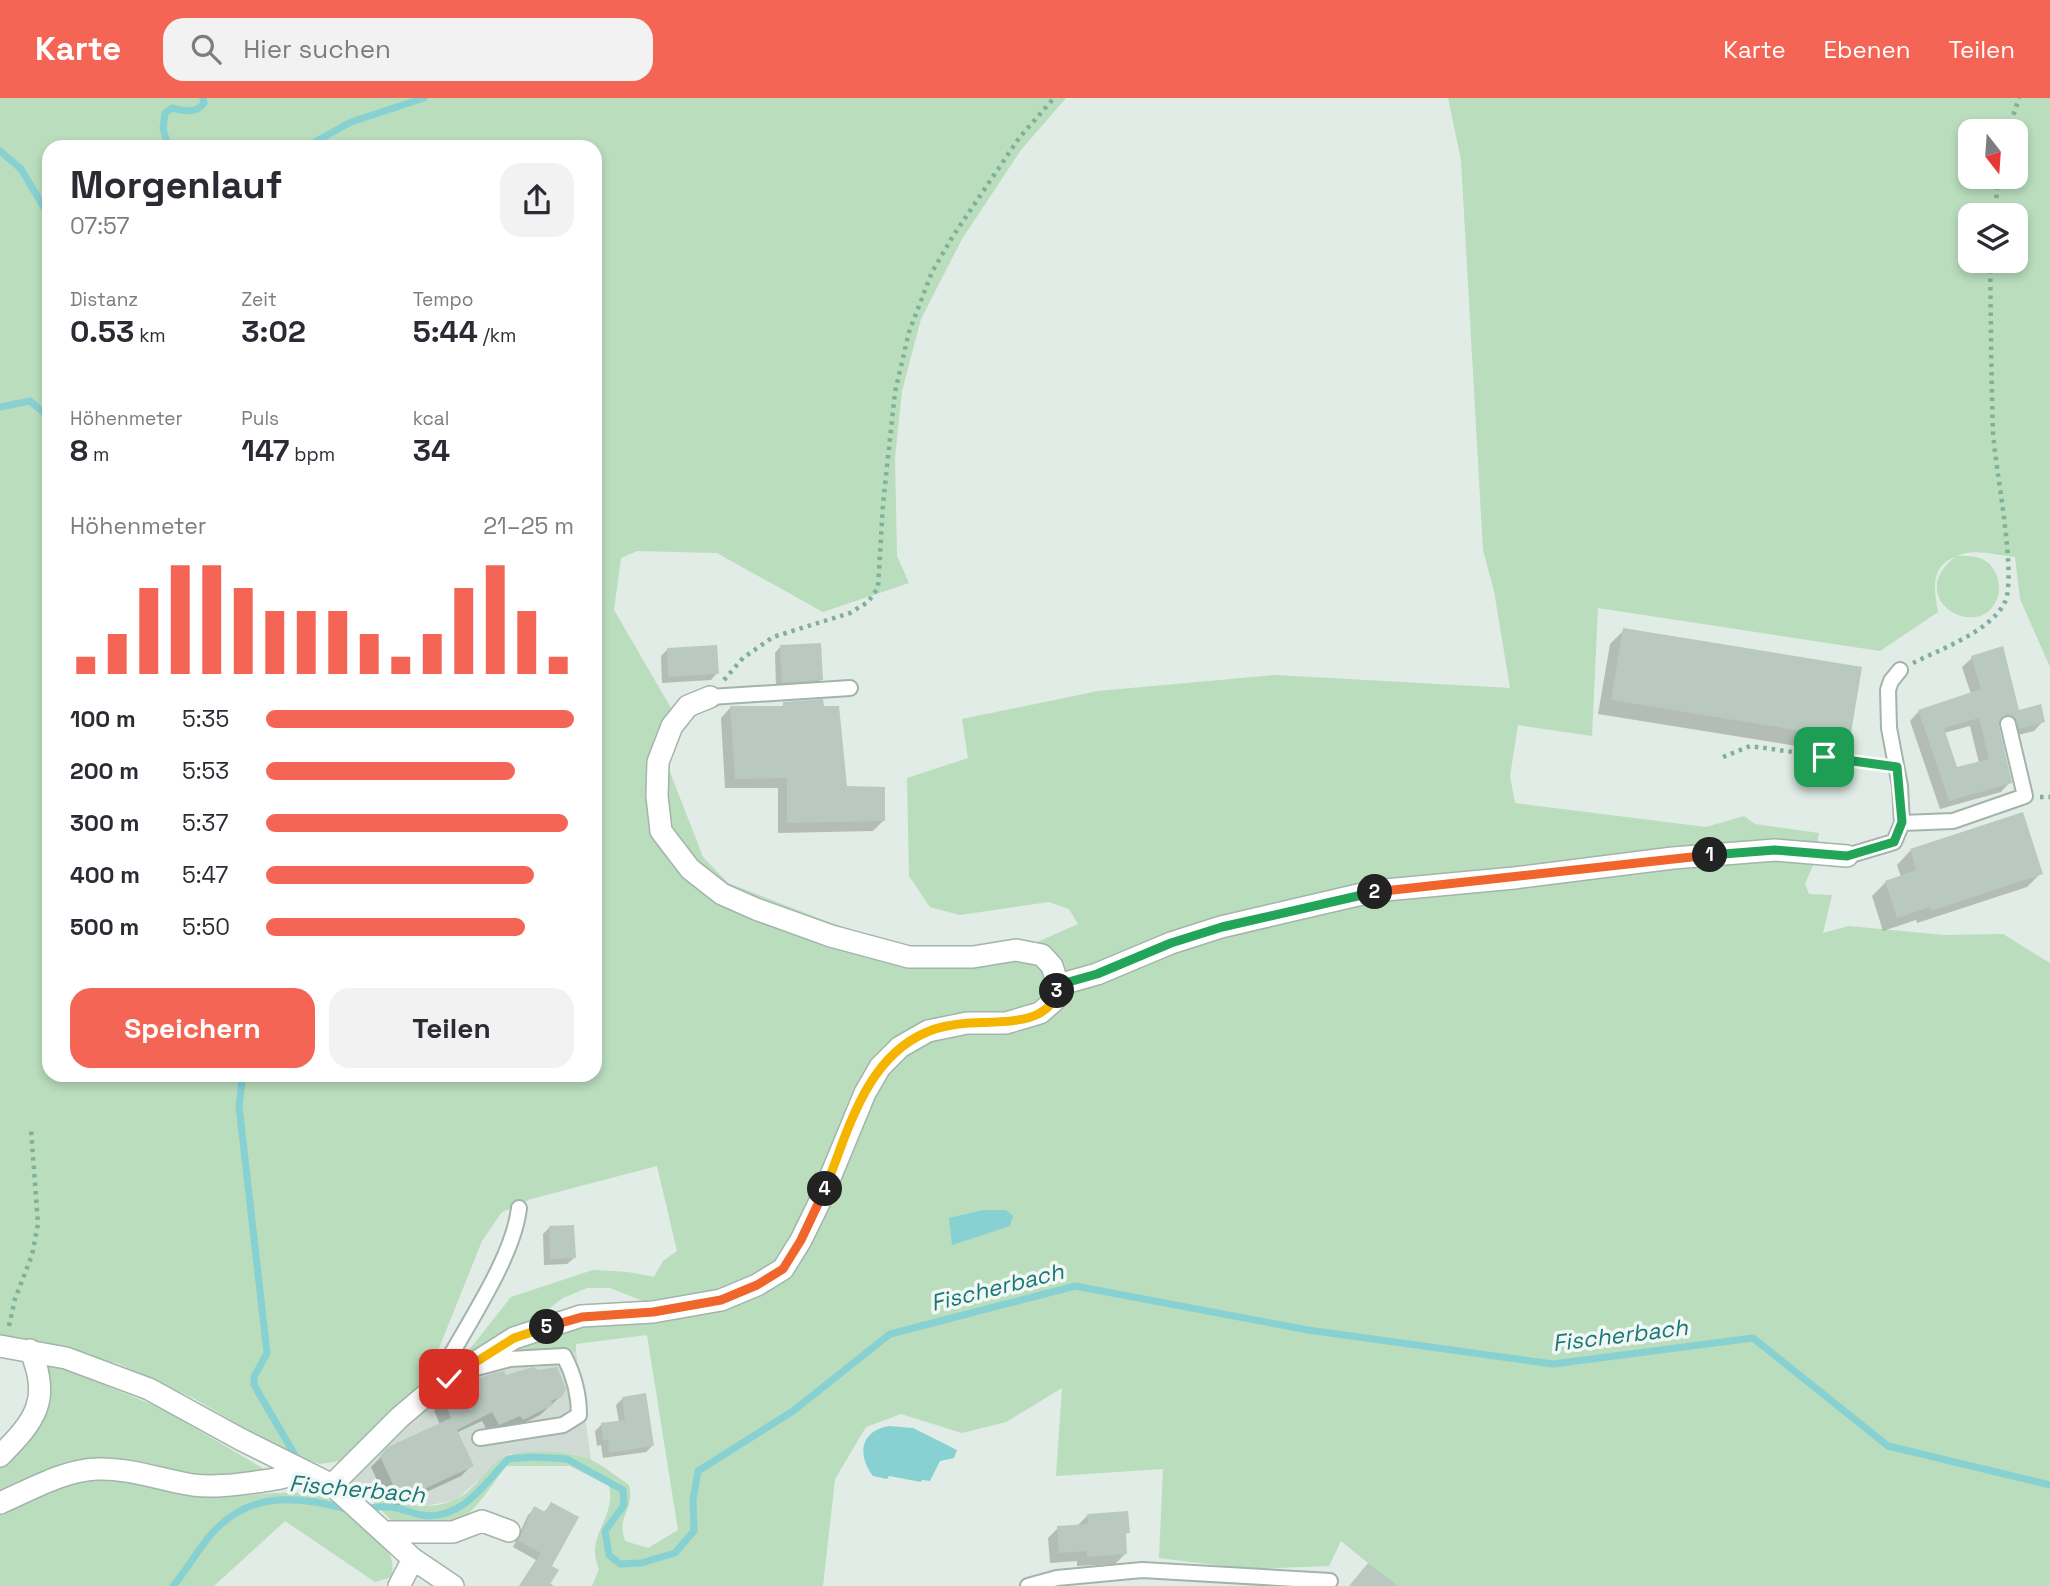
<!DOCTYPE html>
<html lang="de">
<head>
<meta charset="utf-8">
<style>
  body { margin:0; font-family:"Space Grotesk",sans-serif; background:#f2f2f3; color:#2b2b33; height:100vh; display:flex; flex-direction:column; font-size:26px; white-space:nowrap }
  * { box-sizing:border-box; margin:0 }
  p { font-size:23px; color:#7c7c81 }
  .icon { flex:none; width:38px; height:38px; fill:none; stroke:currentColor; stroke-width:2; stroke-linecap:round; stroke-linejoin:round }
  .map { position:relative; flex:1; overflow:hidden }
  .panel { position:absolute; left:42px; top:42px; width:560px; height:942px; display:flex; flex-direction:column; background:#fff; border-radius:21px; box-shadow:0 4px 10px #0003 }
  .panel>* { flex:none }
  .needle { width:46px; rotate:163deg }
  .fabs { position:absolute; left:1958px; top:21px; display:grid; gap:14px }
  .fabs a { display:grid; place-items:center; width:70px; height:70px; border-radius:14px; background:#fff; box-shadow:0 4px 10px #0003; font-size:35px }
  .pin { position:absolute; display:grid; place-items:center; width:60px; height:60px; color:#fff; margin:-30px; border-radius:14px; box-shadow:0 4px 10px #0006 }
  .km { position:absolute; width:35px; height:35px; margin:-18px; border-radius:50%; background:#222; color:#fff; font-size:19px; line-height:35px; text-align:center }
  .round { display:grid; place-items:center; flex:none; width:74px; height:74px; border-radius:21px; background:#f2f2f3 }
  .head { display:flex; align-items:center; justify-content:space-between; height:119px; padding:0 28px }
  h1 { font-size:38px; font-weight:800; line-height:52px }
  .metrics { display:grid; grid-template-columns:repeat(3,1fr); gap:10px; height:119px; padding:7px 28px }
  .metrics div { display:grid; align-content:center }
  .metrics b { font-size:30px; font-weight:800 }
  .metrics small { font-size:19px; font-weight:400 }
  .metrics p { font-size:19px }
  .chart { height:196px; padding:14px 28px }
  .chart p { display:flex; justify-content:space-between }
  .chart svg { width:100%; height:126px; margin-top:7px; stroke:#f56555; stroke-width:6 }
  .cta { display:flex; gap:14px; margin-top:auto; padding:14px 28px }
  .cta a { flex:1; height:80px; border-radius:21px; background:#f56555; color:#fff; font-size:28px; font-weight:800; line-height:80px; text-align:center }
  .cta a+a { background:#f2f2f3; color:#2b2b33 }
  ul { padding:0 28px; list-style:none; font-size:23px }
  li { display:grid; grid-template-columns:112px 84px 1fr; align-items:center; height:52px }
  li i { height:18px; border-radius:9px; background:#f56555 }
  header { display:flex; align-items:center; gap:42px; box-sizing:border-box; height:98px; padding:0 35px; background:#f56555; color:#fff }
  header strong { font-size:33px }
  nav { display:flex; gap:38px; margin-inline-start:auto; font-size:24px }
  .search { width:490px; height:63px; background:#f2f2f3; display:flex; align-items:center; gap:18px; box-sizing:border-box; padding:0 24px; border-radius:21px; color:#7c7c81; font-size:26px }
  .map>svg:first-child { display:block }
  .built { fill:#cfdbd4 }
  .green { fill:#b9ddbd; fill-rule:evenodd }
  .water { fill:#87d1d2 }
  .shadow { fill:#0003; fill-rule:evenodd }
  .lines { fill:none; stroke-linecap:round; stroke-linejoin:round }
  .stream { stroke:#87d1d2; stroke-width:7 }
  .building { fill:#b9c9c0; fill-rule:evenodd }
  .service-casing { stroke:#a3b4ab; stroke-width:18 }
  .minor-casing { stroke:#a3b4ab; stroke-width:24 }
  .path { stroke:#80b09a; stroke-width:4.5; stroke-dasharray:3.5 5; stroke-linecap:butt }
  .service { stroke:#fff; stroke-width:14 }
  .minor { stroke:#fff; stroke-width:21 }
  .split-1-casing { stroke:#fff; stroke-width:14 }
  .split-2-casing { stroke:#fff; stroke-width:14 }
  .split-3-casing { stroke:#fff; stroke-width:14 }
  .split-4-casing { stroke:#fff; stroke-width:14 }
  .split-5-casing { stroke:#fff; stroke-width:14 }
  .split-6-casing { stroke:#fff; stroke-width:14 }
  .split-1 { stroke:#22a559; stroke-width:9 }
  .split-2 { stroke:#f0652b; stroke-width:9 }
  .split-3 { stroke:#22a559; stroke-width:9 }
  .split-4 { stroke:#f5b400; stroke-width:9 }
  .split-5 { stroke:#f0652b; stroke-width:9 }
  .split-6 { stroke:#f5b400; stroke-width:9 }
  .labels { text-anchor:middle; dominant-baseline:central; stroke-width:7; stroke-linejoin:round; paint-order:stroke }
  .water-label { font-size:23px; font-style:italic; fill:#1a7779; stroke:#f1f8f3 }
</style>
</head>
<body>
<header>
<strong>Karte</strong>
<div class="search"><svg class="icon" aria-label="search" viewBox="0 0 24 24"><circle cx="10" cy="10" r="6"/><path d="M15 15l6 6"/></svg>Hier suchen</div>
<nav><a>Karte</a><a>Ebenen</a><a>Teilen</a></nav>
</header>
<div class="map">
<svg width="2050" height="1488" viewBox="0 0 2050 1488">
  <rect width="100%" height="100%" fill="#e0ece5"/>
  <path class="built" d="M551,1253L576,1254L591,1362L574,1356H508L456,1402L425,1408L400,1407L379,1401L373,1404L349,1382L365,1362L460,1280Z"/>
  <path class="green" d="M0,0H1066L1021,52L962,141L921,221L902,293L895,359L897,458L909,485L823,514L717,455L637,453L621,460L614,512L671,610L654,652L668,669L703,759L728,785L826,823L901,848L962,850L1010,843L1035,845L1078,826L1069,811L1049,804L960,817L930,809L909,778L907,680L968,660L962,621L1098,593L1275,577L1510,590L1494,493L1483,452L1461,62L1448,0H2050V569L2020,501L2015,459C1997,457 1973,450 1957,458C1971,458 1985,457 1994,472C1999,480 2000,489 1998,498C1983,547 1901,502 1955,459C1930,468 1934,492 1938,514L1880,553L1598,510L1592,638L1518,627L1510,678L1515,705L1706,729L1744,718L1755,726L1819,735L1814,765L1805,786L1809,796L1832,797L1823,835L1849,828L1944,837L2003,836L2050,865V1488H1396L1341,1443L1329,1468L1247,1471L1159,1460L1163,1371L1056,1378L1062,1290L1006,1324L962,1335L901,1316L866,1329L835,1381L823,1488H592L599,1471C584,1438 617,1419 609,1388L570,1368H506C496,1381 484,1400 473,1411C453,1431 420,1426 395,1426L373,1404L379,1401C403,1406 428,1413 452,1403C470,1397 482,1377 496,1364C513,1349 568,1352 589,1361C603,1367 616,1378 629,1387C635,1412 616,1418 625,1443L648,1450L678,1432L647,1237L576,1246V1254C553,1253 529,1256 505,1254L651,1206L610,1190H587L563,1200L527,1227L466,1256L511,1199L593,1172L628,1174L654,1179L663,1163L677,1153L657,1068L531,1101L502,1114L482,1143L425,1285L346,1362L320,1366L291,1358L195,1301L117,1265L0,1241ZM1970,33H2016V79H1970ZM49,49H595V976H49ZM1970,117H2016V163H1970Z
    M48,1267L59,1269L161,1310L269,1374L233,1380L148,1369L0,1396V1367Z
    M87,1382C133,1382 176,1392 221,1397C260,1401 302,1384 338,1406C350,1413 360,1425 370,1434C386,1448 395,1457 392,1479L375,1484L285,1423L214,1488H0V1416L60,1388Z"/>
  <path class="water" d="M983,1112H1006L1013,1118L1010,1128L952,1147L949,1120Z
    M889,1328L913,1330L957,1352L954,1360L940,1363L930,1383L922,1382L921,1384L889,1378L887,1381L873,1378C857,1357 860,1333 889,1328Z"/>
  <path class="shadow" d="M1624,532L1848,641L1834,654L1598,616L1610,546Z
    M781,548L821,581L814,588L776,590L775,555Z
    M667,552L717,575L711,582L662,585L661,558Z
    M1972,560L2017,614L2043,623L2034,633L2010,639L2006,628L1998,626L2010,684L2001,694L1940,711L1910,623L1919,613L1971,596L1962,569ZM1970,628L1979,665L1956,671L1944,635Z
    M784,606L846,690L883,723L873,733L778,735V690H725L721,620L731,609L780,610Z
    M2022,717L2041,775L2027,789L1917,825L1916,822L1883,833L1872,798L1886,784L1901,779L1897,767L1910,753Z
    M549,1130L574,1160L567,1166L544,1167L543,1136Z
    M505,1279L561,1298L540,1317L512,1331L509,1327L489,1336L482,1323L456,1335L471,1368L461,1378L390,1411L371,1369L389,1351L440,1327L434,1312L444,1302Z
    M623,1300L652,1348L646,1354L603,1360L601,1347L597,1348L595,1333L601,1327L619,1324L616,1307Z
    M551,1406L549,1485L554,1488H519L536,1462L513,1449L528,1417L535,1410L543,1415Z
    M1088,1417L1128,1434L1124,1438L1125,1456L1115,1466L1077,1468V1463L1050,1465L1048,1440L1058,1430L1077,1428Z"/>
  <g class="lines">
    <path class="stream" d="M168,49L163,30L165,15L172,10C184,13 196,16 204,5L203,0
      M306,49L351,24L424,0
      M0,53L21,71L49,118
      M0,309L30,303L43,314L49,322
      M243,976L239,1008L267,1255L254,1279V1287L299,1364
      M363,1411C372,1410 381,1408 390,1409C401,1410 411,1415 421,1417C460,1424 485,1386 508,1361L532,1359L567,1361L623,1392L624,1407L605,1433L609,1457L620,1466L641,1465L675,1455L694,1433L693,1402L698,1373L793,1313L890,1236L1075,1188L1308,1232L1553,1266L1753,1240L1888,1348L2050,1387
      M173,1488C186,1473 196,1455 208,1440C246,1393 295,1397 347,1411"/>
  </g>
  <path class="building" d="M1623,530L1862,569L1850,641L1611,602Z
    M821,545L823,582L782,585L780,547Z
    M717,547L719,576L668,579L667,550Z
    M2003,548L2019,612L2041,606L2045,624L2019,631L2014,619L2010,617L2002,619L1999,628L2012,685L1949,703L1918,612L1981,591L1971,558ZM1979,620L1989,661L1957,669L1944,630Z
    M823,601L824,608H839L847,688L885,689V723L787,725V680L735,681L730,608H783V604Z
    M2023,714L2043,776L1931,813L1930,809L1897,820L1885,783L1916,772L1910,751Z
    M574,1127L576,1160L550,1161L549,1128Z
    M533,1269L538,1272L557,1269L566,1291L562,1299L551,1303L553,1307L523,1322L520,1318L499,1327L492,1314L457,1332L474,1368L400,1402L380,1358L388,1349L451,1320L443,1300L456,1292L490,1276L504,1273L506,1277Z
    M646,1295L654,1348L609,1355L608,1342H603L601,1325L625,1322L622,1299Z
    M551,1404L579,1419L552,1468L559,1472L549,1488H520L541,1455L518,1443L534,1408L545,1414Z
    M1128,1413L1130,1435H1126L1127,1456L1087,1459V1453L1059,1455L1057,1428L1088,1426L1087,1416Z
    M1368,1465L1398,1488H1349Z"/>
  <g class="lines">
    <g class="service-casing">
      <path id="service" d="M710,599L850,590
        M1902,725L1953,723L2025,698L2008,626
        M1847,758L1894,744L1902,725L1900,688L1889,630L1888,592L1891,583L1900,572
        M476,1270L510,1261L564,1258C574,1277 579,1296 579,1317L563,1327L480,1340
        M433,1290C458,1239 513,1164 519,1110
        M1028,1488L1057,1480L1142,1472L1330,1483"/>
    </g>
    <g class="minor-casing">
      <path id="minor" d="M1058,887L1097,876L1171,845L1221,829L1375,793L1514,780L1673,760L1775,752L1847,758
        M0,1248L66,1260L149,1291L240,1341L332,1387L413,1461L453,1488
        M0,1358C35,1323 52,1301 30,1252
        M332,1387L400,1319L432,1292L514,1240L581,1218L653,1214L721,1202L757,1187L783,1171L801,1142L822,1099L865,995L880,969L900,949L928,933L967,925H1006L1040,915L1055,902L1058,887L1052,868L1042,857L1016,852L973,859H909L831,838L756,811L722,796L690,771L661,733L657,698L658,664L672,628L688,608L710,599
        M0,1405C30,1392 64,1372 97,1371C130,1370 161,1382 193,1387C216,1390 240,1386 263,1383C275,1381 290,1380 299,1372
        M386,1434H453L482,1423L509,1433
        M399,1488L413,1461"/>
    </g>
    <path class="path" d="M2008,33L2019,0
      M1995,117L1998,79
      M1913,565C1941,551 1991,533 2005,504C2017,476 1995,370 1993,334C1991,277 1991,220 1990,163
      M724,582L743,560L773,539L850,515L868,504L878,490L883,406L895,294L909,234L932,174L953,138L1019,40L1054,0
      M1723,659L1750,648L1879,666
      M2040,699H2050
      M9,1228L15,1201L32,1157L38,1126L31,1031"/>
    <use href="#service" class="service"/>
    <use href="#minor" class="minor"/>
  </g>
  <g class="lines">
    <g class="split-1-casing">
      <path id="split-1" d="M1710,757L1775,752L1847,758L1894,744L1902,724L1897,669L1824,659"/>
    </g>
    <g class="split-2-casing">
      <path id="split-2" d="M1375,794L1710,757"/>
    </g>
    <g class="split-3-casing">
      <path id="split-3" d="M1057,893L1058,887L1097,876L1171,845L1222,829L1375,794"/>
    </g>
    <g class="split-4-casing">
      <path id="split-4" d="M825,1091C848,1034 865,960 927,934C938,929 956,926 969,925C997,923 1048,929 1057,893"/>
    </g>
    <g class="split-5-casing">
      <path id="split-5" d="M547,1229L582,1219L653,1214L721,1202L757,1187L783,1171L801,1142L825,1091"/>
    </g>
    <g class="split-6-casing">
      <path id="split-6" d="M449,1281L514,1240L547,1229"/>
    </g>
    <use href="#split-1" class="split-1"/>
    <use href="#split-2" class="split-2"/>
    <use href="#split-3" class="split-3"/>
    <use href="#split-4" class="split-4"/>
    <use href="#split-5" class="split-5"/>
    <use href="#split-6" class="split-6"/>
  </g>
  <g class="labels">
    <g class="water-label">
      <text transform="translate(997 1189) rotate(-14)">Fischerbach</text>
      <text transform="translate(1620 1237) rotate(-7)">Fischerbach</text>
      <text transform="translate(357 1391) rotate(5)">Fischerbach</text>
    </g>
  </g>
</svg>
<div class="fabs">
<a><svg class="needle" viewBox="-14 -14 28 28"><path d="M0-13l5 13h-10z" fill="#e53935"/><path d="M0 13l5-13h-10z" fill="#7c7c81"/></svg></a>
<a><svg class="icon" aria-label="layers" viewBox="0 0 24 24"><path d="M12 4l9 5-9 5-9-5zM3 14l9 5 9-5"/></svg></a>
</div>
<div class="pin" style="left:1824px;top:659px;background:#1e9e55"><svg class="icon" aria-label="arrive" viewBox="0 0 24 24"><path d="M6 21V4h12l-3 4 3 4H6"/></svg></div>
<div class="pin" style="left:449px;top:1281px;background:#d93025"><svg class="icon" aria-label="check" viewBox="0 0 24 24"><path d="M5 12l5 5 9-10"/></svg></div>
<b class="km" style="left:1710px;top:757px">1</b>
<b class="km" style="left:1375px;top:794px">2</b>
<b class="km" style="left:1057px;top:893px">3</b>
<b class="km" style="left:825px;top:1091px">4</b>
<b class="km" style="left:547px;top:1229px">5</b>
<section class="panel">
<div class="head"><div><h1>Morgenlauf</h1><p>07:57</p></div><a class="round"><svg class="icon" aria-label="share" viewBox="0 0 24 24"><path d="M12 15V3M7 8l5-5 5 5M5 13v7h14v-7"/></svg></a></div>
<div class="metrics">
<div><p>Distanz</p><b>0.53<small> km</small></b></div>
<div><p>Zeit</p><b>3:02</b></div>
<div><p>Tempo</p><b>5:44<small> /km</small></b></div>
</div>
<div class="metrics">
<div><p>Höhenmeter</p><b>8<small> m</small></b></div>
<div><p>Puls</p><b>147<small> bpm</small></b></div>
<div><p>kcal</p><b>34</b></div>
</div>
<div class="chart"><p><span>Höhenmeter</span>21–25 m</p>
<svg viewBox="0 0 160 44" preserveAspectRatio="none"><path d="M5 44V38M15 44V30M25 44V14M35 44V6M45 44V6M55 44V14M65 44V22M75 44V22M85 44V22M95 44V30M105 44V38M115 44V30M125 44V14M135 44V6M145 44V22M155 44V38"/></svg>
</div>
<ul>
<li><b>100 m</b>5:35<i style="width:100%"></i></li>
<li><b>200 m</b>5:53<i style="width:81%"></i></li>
<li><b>300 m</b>5:37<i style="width:98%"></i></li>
<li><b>400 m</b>5:47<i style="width:87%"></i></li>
<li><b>500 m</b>5:50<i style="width:84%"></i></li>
</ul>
<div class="cta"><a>Speichern</a><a>Teilen</a></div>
</section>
</div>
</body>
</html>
